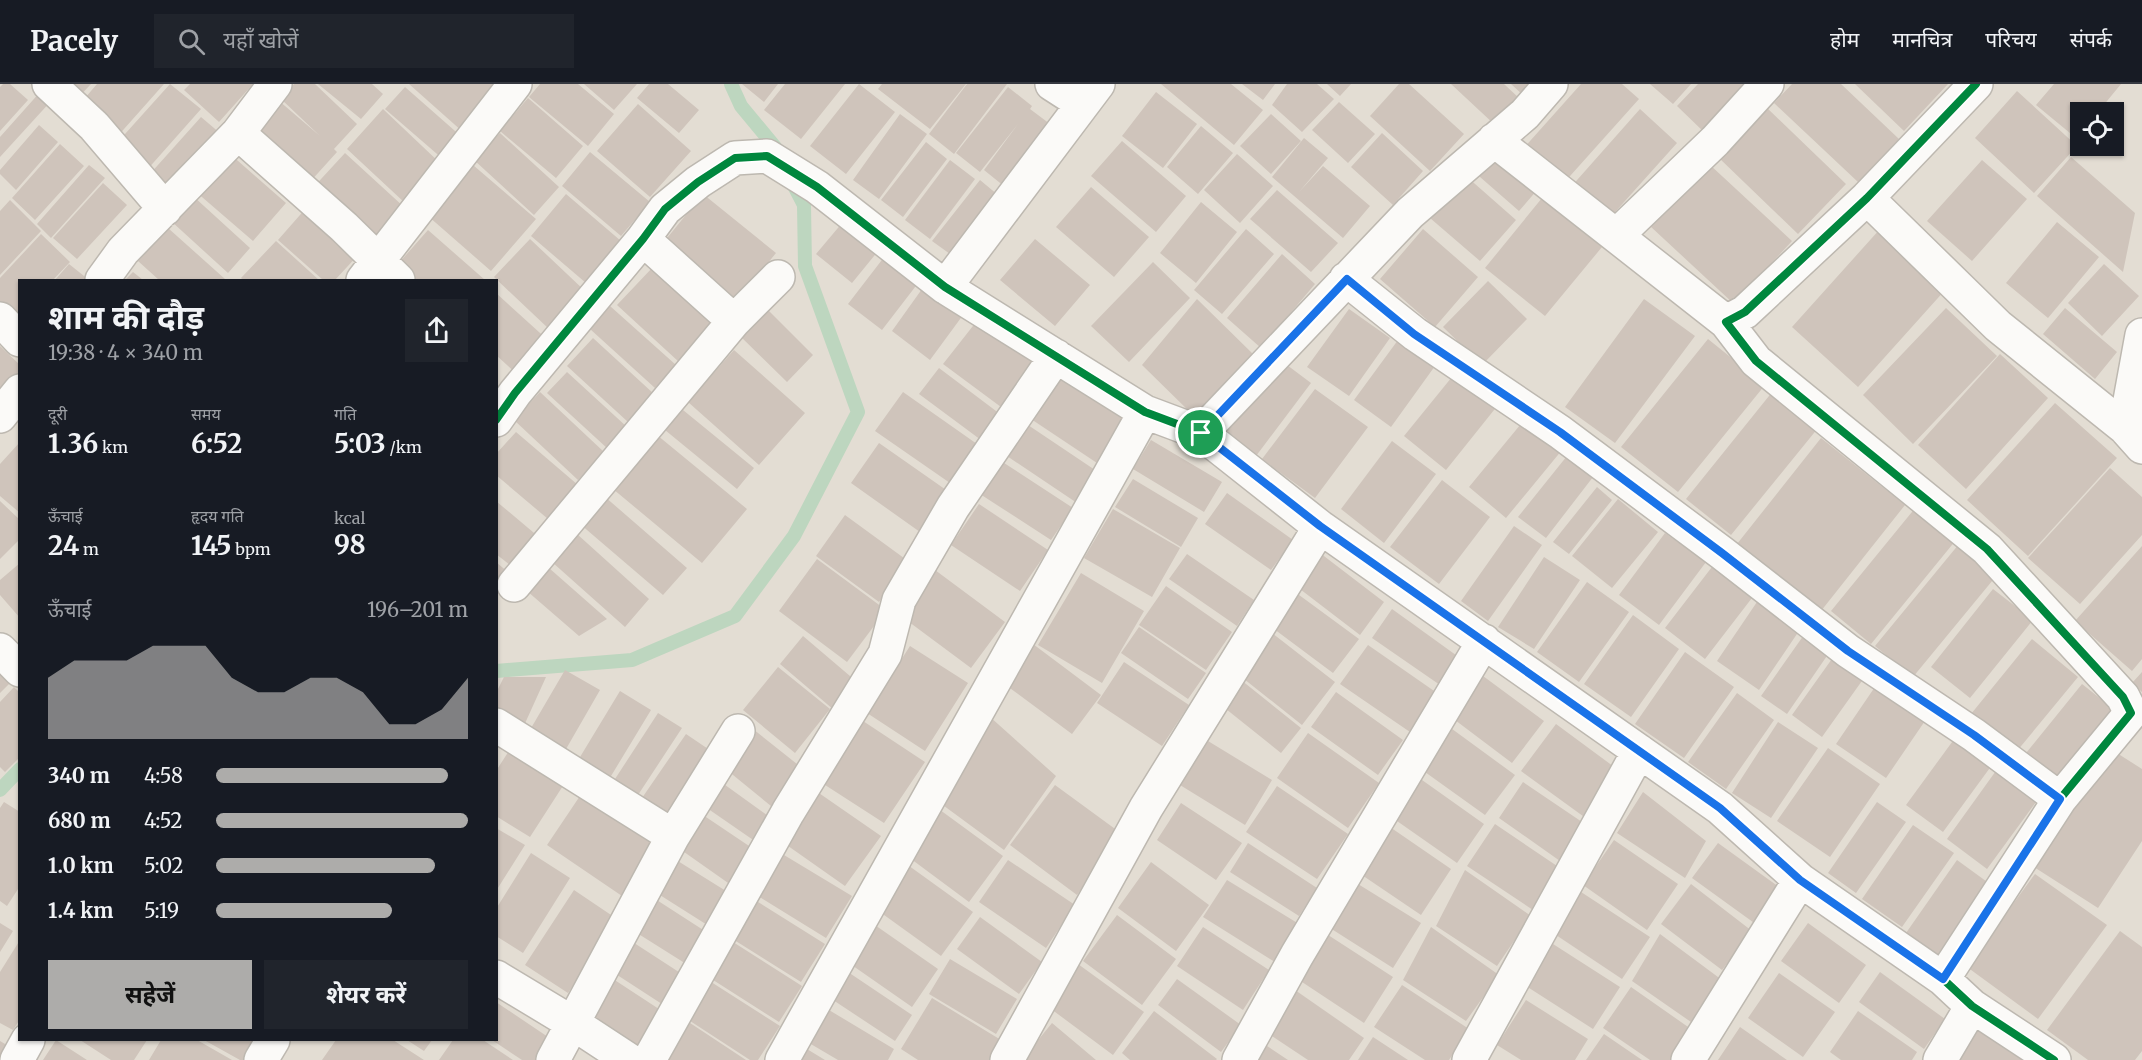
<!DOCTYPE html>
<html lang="hi">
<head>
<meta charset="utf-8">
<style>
  body { margin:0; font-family:Merriweather,"Noto Sans Devanagari",serif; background:#20242c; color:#f1f3f6; height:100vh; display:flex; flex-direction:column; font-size:22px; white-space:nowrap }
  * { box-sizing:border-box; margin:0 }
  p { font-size:20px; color:#9ea1a6 }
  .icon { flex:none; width:33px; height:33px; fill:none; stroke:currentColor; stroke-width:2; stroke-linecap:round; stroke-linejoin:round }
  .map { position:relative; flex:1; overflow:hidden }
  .drawer { position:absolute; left:18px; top:195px; width:480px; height:762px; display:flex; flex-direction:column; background:#171b24; border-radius:0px; box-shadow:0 2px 4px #0004 }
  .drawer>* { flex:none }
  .controls { position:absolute; left:2070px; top:18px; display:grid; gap:12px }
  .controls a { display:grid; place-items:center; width:54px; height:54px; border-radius:0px; background:#171b24; box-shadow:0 2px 4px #0004; font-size:30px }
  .pin { position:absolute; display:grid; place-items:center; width:51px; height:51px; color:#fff; margin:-26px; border:3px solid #fff; border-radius:50%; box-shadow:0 2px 6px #0007 }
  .round { display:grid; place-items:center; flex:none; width:63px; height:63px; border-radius:0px; background:#20242c }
  .summary { display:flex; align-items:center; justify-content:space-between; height:102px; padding:0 30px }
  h1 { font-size:33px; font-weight:700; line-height:45px }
  .stats { display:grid; grid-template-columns:repeat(3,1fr); gap:9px; height:102px; padding:6px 30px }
  .stats div { display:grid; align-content:center }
  .stats b { font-size:26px; font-weight:700 }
  .stats small { font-size:16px; font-weight:400 }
  .stats p { font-size:16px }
  .chart { height:168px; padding:12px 30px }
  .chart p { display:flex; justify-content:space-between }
  .chart svg { width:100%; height:108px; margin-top:6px; fill:#adacaa; opacity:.7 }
  .cta { display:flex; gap:12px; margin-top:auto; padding:12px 30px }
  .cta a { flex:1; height:69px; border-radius:0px; background:#adacaa; color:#111; font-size:24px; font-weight:700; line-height:69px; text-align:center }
  .cta a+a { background:#20242c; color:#f1f3f6 }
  ul { padding:0 30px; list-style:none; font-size:20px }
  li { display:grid; grid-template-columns:96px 72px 1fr; align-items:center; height:45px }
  li i { height:15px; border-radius:8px; background:#adacaa }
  header { display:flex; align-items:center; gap:36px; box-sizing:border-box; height:84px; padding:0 30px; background:#171b24; border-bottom:2px solid #363941 }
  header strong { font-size:28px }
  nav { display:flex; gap:33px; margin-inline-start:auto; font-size:21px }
  .search { width:420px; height:54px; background:#20242c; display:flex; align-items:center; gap:15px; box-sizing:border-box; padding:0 21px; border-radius:0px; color:#9ea1a6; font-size:22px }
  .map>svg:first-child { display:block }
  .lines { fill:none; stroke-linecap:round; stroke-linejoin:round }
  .stream { stroke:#bdd6bf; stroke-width:14 }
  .building { fill:#cfc4bb }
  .minor-casing { stroke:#bdb8b0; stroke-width:36 }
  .minor { stroke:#fbfaf8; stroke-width:33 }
  .cycleway-casing { stroke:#fff; stroke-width:11 }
  .cycleway { stroke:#00873e; stroke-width:8 }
  .route-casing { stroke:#fff; stroke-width:12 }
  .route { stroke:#1a73e8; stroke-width:8 }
</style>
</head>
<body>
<header>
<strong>Pacely</strong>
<div class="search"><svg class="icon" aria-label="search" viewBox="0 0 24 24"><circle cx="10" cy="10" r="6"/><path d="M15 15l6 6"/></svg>यहाँ खोजें</div>
<nav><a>होम</a><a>मानचित्र</a><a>परिचय</a><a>संपर्क</a></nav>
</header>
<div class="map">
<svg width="2142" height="976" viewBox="0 0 2142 976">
  <rect width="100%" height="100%" fill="#e3ddd3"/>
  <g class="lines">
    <path class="stream" d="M731,0L741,22L775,63L779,72
      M496,587L632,576L735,532L794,452L858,328L805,182L804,121L790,94
      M0,706L20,685"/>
  </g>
  <path class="building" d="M3,0H10L28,16L0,47V3Z
    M59,0H91L76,16Z
    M97,0H164L116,54L79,21Z
    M170,0L201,25L146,87L116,60Z
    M190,0H253L219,38L184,6Z
    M294,0H315L357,40L334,65L337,68L309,99L250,47L278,16L320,52L280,14Z
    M318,0H372L383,10L361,35Z
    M409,0H493L501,6L463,48Z
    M540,0H578L614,30L588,62L529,13Z
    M584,0H637L614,26Z
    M649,0H668L699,26L679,49L637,14Z
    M742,0H778L764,18Z
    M785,0H845L801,55L764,26Z
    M859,0L895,28L846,90L810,62Z
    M882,0H966L930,45L878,5Z
    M967,0H1007L954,70L929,50Z
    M1161,0H1231L1263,26L1234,61Z
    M1242,0H1275L1263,16Z
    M1287,0H1317L1334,15L1302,48L1272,21Z
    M1327,0H1351L1340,12Z
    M1399,0H1409L1464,50L1430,87L1370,32Z
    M1451,0H1504L1520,15L1495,41Z
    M1511,0H1534L1524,12Z
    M1581,0H1622L1639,15L1562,101L1522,66Z
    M1650,0H1691L1673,20Z
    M1698,0H1753L1706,50L1677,22Z
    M1792,0H1841L1899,55L1858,98L1774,19Z
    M1855,0H1948L1904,47Z
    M2054,0H2121L2098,28H2080V49L2076,54L2036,21Z
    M405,3L463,54L444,76L385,25Z
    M1008,3L1032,22L1030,25L1058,46L1010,107L984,86L1018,40L980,88L956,69Z
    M41,7L52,16L0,73V53Z
    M2017,7L2077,62L2034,109L1975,54Z
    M1156,8L1197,40L1163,84L1122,52Z
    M528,14L583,62L556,94L500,47Z
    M1339,18L1375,50L1348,79L1312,46Z
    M638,20L691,67L650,113L597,67Z
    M1766,23L1846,100L1798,150L1718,73Z
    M383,25L441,80L405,119L347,65Z
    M1640,25L1677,59L1607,137L1570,104Z
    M900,30L927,50L879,115L853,96Z
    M1271,30L1301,57L1271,90L1240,62Z
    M201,33L221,50L168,109L149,91Z
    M39,41L58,58L16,106L0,90V86Z
    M1201,42L1233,69L1198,110L1167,83Z
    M500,49L559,103L534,131L474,76Z
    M1382,49L1423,87L1393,121L1351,83Z
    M1304,54L1328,74L1299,108L1323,82L1370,122L1343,154L1272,93Z
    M1122,57L1186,112L1156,148L1091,92Z
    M926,58L947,75L903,133L881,116Z
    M60,60L84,82L35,136L12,114Z
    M1492,64L1538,105L1519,127L1472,86Z
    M590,68L650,118L621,152L562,102Z
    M229,69L286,119L253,157L195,107Z
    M345,69L404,123L369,161L310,107Z
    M1237,70L1273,102L1240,139L1204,106Z
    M2071,73L2135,129L2123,188L2037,112Z
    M950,76L975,95L930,155L905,136Z
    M1982,76L2027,115L1972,177L1927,137Z
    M1709,80L1792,157L1734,220L1650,142Z
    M89,81L105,94L51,154L37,140Z
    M473,81L536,135L491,187L428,132Z
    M1466,92L1516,136L1480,177L1430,134Z
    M980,96L1004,116L957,175L932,157Z
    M103,99L127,121L77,175L53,154Z
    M1091,103L1149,153L1114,193L1056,143Z
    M1277,106L1338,159L1311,188L1250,135Z
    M566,110L621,157L586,199L531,152Z
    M703,110L776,169L736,218L663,159Z
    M193,112L250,164L228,189L171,137Z
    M1542,114L1602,163L1545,232L1485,184Z
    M10,116L41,147L0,191V127Z
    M1201,118L1237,148L1196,199L1160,169Z
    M307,123L359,170L335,196H323L278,156Z
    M848,132L883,161L852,199L816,170Z
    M2057,138L2099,173L2048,234L2006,199Z
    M168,144L225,195L224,196H159L138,177Z
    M1246,145L1274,170L1222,230L1194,206Z
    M1423,145L1478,193L1435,243L1380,195Z
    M1880,145L1946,205L1858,303L1792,243Z
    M428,146L485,196H416L398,180Z
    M41,150L70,178L53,196H20V232L0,220V194Z
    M530,155L585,207L549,245L494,193Z
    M1035,155L1090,201L1055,242L1000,196Z
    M276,157L319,196H243L241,194Z
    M888,168L922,194L882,246L848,220Z
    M1282,170L1315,200L1261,264L1227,234Z
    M1153,178L1190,214L1129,278L1091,242Z
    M69,180L89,196H55Z
    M2104,180L2139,212L2102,252L2068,219Z
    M653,183L714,240L679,278L617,221Z
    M133,188L143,196H125Z
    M1488,197L1527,235L1482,281L1443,243Z
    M927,198L966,227L930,276L892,247Z
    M496,209L550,258L519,292L496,271Z
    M1197,215L1254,271L1194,332L1142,281Z
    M1644,215L1695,252L1615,359L1565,323Z
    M610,222L676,281L655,304L590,245Z
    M766,224L813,271L787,298L739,251Z
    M1946,224L1997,272L1913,360L1863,311Z
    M2065,224L2117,268L2095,295L2043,250Z
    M1349,225L1390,254L1349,312L1307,283Z
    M980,233L1037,277L1001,323L943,280Z
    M593,254L654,310L628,338L567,282Z
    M1708,255L1765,301L1678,408L1621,363Z
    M1398,256L1435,282L1391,343L1354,316Z
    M0,262L20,281V302L0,323Z
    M734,266L805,329L759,381L688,318Z
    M2000,270L2048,314L1966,405L1918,361Z
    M1279,275L1311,299L1256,372L1224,349Z
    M939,284L1000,330L981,356L919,310Z
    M567,288L627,343L608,365L547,309Z
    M1456,288L1498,321L1446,386L1404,352Z
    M1058,292L1132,340L1103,383L1031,335Z
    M1315,305L1368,343L1315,414L1262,375Z
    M1773,307L1818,344L1731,451L1686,415Z
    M540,308L604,368L578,396L514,336Z
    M903,308L977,360L950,399L875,347Z
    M2055,319L2117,374L2028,472L1967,416Z
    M683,326L754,384L737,405L665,346Z
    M1525,335L1562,366L1506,434L1469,403Z
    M1028,341L1098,388L1077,419L1007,372Z
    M516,348L578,401L548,435L496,391V370Z
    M657,351L747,425L702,479L613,405Z
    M1821,354L1905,421L1821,527L1737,460Z
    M1151,356L1222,398L1204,428L1133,385Z
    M1392,357L1436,390L1384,459L1341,425Z
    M20,358V429L0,412V380Z
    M879,359L949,408L920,448L851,399Z
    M1567,372L1593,393L1546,454L1518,433Z
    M1001,377L1073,424L1051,456L980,410Z
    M2110,384L2142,413V451L2080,520L2028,474Z
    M1133,395L1198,434L1181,463L1115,423Z
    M1442,396L1490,433L1439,500L1390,463Z
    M1597,403L1612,416L1569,470L1553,458Z
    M1227,409L1293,456L1271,486L1205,440Z
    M604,412L687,484L663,511L580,440Z
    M1618,415L1658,448L1612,504L1572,472Z
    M0,417L20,436V455L0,475Z
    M496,417L540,454L514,484L496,470Z
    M979,420L1048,466L1020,507L951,461Z
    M1916,423L1956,456L1871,560L1831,527Z
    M1113,425L1180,464L1152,513L1084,474Z
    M845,431L908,477L879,518L816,472Z
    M1514,442L1542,461L1488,537L1461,517Z
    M1665,449L1706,478L1659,541L1619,511Z
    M577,450L649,515L625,543L552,478Z
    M1959,460L1997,491L1913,593L1875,562Z
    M2142,462V575L2132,587L2075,537Z
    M1320,469L1384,518L1360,551L1296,502Z
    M1187,470L1254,516L1237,542L1169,495Z
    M1544,473L1580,496L1534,565L1498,543Z
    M817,475L886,526L847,578L779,527Z
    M496,478L509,489L496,504Z
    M20,479V534L0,511V496Z
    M1715,479L1755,510L1705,575L1665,544Z
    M549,484L607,535L579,552L527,507Z
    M935,486L1005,538L971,584L901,532Z
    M1081,489L1144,527L1102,599L1038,561Z
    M1587,498L1629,528L1579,598L1537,568Z
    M1166,502L1232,548L1206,586L1139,541Z
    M1993,505L2033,536L1970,614L1931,583Z
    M1295,508L1359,555L1333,589L1270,542Z
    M1759,515L1801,544L1759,606L1717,577Z
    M1392,525L1460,574L1440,601L1372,554Z
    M1633,531L1679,565L1631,633L1584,600Z
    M1139,543L1206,589L1188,615L1121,569Z
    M1806,548L1831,566L1787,630L1761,612Z
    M1272,549L1335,598L1302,641L1239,591Z
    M803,552L857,598L834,626L780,580Z
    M2032,555L2078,593L2017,667L1971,630Z
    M1033,560L1101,611L1072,650L1003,599Z
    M1368,561L1437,609L1410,648L1340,600Z
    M910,562L968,599L925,667L867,629Z
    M1685,568L1734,603L1684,674L1635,640Z
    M1834,572L1864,594L1822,653L1792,631Z
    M1124,578L1189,621L1162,662L1097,619Z
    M778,583L830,625L795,669L743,626Z
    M0,585L12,597L0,609Z
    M565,586L600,606L562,672L527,651Z
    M2142,588V608L2132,599Z
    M1483,592L1544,637L1512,679L1451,633Z
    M504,593H546L522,646L496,635V609Z
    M1241,596L1301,644L1281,669L1221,621Z
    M1879,597L1929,631L1886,694L1836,660Z
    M2082,600L2121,631L2061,706L2022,674Z
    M14,603L20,609V673L5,688L0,683V618Z
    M620,607L651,626L608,697L577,678Z
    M1336,608L1403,656L1378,691L1311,643Z
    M1737,609L1774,636L1726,705L1688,678Z
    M658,629L682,644L638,711L615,695Z
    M989,632L1056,692L1004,766L936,716Z
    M863,637L925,678L884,739L822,699Z
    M1778,638L1818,664L1771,734L1732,709Z
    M1556,640L1621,688L1587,735L1521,687Z
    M1448,642L1515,691L1485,731L1418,683Z
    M753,645L802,684L771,722L722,682Z
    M1308,649L1379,699L1348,744L1277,694Z
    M686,650L717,671L674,736L642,714Z
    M1955,654L1992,681L1943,748L1906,721Z
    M1208,657L1272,696L1245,741L1180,701Z
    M514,659L568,694L530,753L496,732V687Z
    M1828,664L1880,700L1830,773L1777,737Z
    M2109,664L2142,685V757L2098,824L2031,781Z
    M1998,684L2039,714L1987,785L1947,755Z
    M1415,691L1484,740L1457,779L1387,730Z
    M721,698L775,737L759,760L704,722Z
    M1523,698L1585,740L1560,777L1499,734Z
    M1055,701L1122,750L1077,811L1010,761Z
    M1277,702L1348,750L1317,795L1246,748Z
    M586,703L661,754L622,812L547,761Z
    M816,707L881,752L845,802L781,757Z
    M1643,708L1706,757L1685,794L1617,749Z
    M4,718L20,728V802L7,822L0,817V724Z
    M1877,718L1906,738L1856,809L1828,789Z
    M1181,719L1242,759L1216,796L1157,756Z
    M936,723L1003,772L969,818L903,769Z
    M700,729L755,766L731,801L677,763Z
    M1495,740L1560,784L1533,826L1467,782Z
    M1387,741L1451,785L1421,831L1356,787Z
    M1913,741L1954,769L1902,843L1862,815Z
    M496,744L525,761L496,807Z
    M1614,756L1678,800L1647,846L1583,801Z
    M1248,759L1317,804L1299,832L1230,788Z
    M1718,759L1783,806L1757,841L1692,794Z
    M531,769L570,794L523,869L496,852V825Z
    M784,771L852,812L826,854L758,812Z
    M673,774L734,812L712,844L652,806Z
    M1008,776L1075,821L1046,864L979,818Z
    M1957,776L1990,800L1939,872L1906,849Z
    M1151,778L1209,821L1176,867L1118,824Z
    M905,779L973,828L941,872L873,823Z
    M1465,786L1531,832L1497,882L1436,842Z
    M2035,790L2107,841L2038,935L1967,883Z
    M1227,796L1299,840L1275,878L1203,833Z
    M1358,800L1421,839L1393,884L1330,844Z
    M1691,800L1752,847L1722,886L1661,840Z
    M574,806L617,835L568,909L525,881Z
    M1581,808L1650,853L1622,895L1553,849Z
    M649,811L711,851L691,883L629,844Z
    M755,816L825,860L801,898L731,854Z
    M1117,831L1176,875L1142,921L1083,877Z
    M980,833L1042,878L1019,910L957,865Z
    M0,839L13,847L0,868Z
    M872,839L938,885L912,923L846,877Z
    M1808,839L1866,881L1839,919L1781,877Z
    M1203,843L1269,886L1243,926L1177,882Z
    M1431,843L1499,891L1466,937L1403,896Z
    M2120,847L2142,863V967L2135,976H2088L2047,946Z
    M1325,849L1393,893L1364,939L1296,894Z
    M1660,850L1722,896L1691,938L1632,897Z
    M628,855L685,892L665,922L608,885Z
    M20,856V935L13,946L0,939V888Z
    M733,858L802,902L779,938L710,894Z
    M1553,860L1620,903L1593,945L1526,902Z
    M950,875L1017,915L996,950L929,910Z
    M1078,880L1144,928L1113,971L1047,922Z
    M845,886L912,931L895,957L827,912Z
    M1880,888L1945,935L1924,965L1859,918Z
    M1779,889L1835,928L1803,973L1748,934Z
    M607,891L665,929L642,965L584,928Z
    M1177,895L1241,941L1221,968L1158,921Z
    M708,896L780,942L758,976H750L684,933Z
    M1402,901L1469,945L1449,976H1425L1374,943Z
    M1631,903L1691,945L1670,976H1650L1603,944Z
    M1295,906L1364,954L1349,976H1308L1266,948Z
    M932,914L1001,956L989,976H918L901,965Z
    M1526,916L1588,955L1575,976H1521L1497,961Z
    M496,918L554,957L541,976H522L492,956H496Z
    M824,923L894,965L888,976H838L804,956Z
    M1154,927L1217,975L1216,976H1130L1122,969Z
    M1858,927L1917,968L1912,976H1841L1830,968Z
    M684,935L746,976H668Z
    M1052,939L1096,976H1022Z
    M1977,941L2026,976H1953Z
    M1740,943L1787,976H1718Z
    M1604,950L1642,976H1586Z
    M1373,953L1408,976H1358Z
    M56,956L87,976H43Z
    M80,956H147L134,976H111Z
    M161,956H197L232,976H149Z
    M204,956H258L247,976H240Z
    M336,956H393L424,976H322Z
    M407,956H432L424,967Z
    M453,956H483L513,976H439Z
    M0,957L17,967L12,976H0Z
    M1264,960L1288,976H1253Z
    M802,962L825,976H794Z"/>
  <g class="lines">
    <g class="minor-casing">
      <path id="minor" d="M49,0L94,42L165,125
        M1052,0L1083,20
        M238,49L344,143L398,196
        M1494,56L1726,238
        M1867,114L1998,242L2125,344L2142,363
        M1617,151L1715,57L1767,0
        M643,155L734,237
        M1346,195L1415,250L1560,348L1722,469L1848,567L1974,651L2060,715
        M102,196L123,167L238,49L275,0
        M363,196L515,0
        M945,203L1098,0
        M0,235L20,256
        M0,332L20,307
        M496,336L515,309L643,155L665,125L698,98L735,74L767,72L817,103L945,203L1145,328L1201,349L1320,443L1720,724L1800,796L1943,895L1972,922L2054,976
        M2125,344L2142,251
        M1201,349L1410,129L1525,30L1551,0
        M514,501L734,237L778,193
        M0,566L20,586
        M496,641L673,752
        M496,893L574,940L629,976
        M1943,895L2060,715L2131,629L2123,613L1987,465L1756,277L1726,238L1745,228L1867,114L1976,0
        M17,976L28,956
        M261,976L273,956
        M553,976L673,752L738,647
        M649,976L788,728L885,570L899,516L953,423L1056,272
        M782,976L1145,328
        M1007,976L1146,724L1320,443
        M1239,976L1297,871L1484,557
        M1469,976L1639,667
        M1688,976L1800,796
        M1940,976L1972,922"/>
    </g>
    <use href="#minor" class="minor"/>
    <g class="cycleway-casing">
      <path id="cycleway" d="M496,336L515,309L643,155L665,125L698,98L735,74L767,72L817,103L945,203L1145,328L1201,349L1320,443L1720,724L1800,796L1943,895L1972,922L2054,976
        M1943,895L2060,715L2131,629L2123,613L1987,465L1756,277L1726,238L1745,228L1867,114L1976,0"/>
    </g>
    <use href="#cycleway" class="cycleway"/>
  </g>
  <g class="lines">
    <g class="route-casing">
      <path id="route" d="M1347,195L1414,250L1560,348L1722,469L1848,567L1974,651L2060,715L1943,895L1800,796L1720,724L1320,442L1201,349Z"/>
    </g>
    <use href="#route" class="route"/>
  </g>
</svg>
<div class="controls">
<a><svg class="icon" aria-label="locate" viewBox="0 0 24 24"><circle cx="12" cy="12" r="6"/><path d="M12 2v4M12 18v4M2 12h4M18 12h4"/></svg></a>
</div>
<div class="pin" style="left:1201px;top:349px;background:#1e9e55"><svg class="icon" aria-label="arrive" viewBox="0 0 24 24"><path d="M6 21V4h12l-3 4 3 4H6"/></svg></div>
<section class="drawer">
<div class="summary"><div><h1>शाम की दौड़</h1><p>19:38 · 4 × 340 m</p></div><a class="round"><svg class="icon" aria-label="share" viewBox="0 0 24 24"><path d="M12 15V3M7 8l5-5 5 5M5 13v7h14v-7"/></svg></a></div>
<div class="stats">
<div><p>दूरी</p><b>1.36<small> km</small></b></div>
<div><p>समय</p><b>6:52</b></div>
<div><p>गति</p><b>5:03<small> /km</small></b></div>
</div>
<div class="stats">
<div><p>ऊँचाई</p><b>24<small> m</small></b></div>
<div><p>हृदय गति</p><b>145<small> bpm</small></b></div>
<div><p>kcal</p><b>98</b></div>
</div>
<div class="chart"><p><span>ऊँचाई</span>196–201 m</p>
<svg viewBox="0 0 160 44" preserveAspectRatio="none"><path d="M0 44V19L10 12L20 12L30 12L40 6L50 6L60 6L70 19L80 25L90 25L100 19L110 19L120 25L130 38L140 38L150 32L160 19V44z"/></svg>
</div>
<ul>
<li><b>340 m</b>4:58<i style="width:92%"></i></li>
<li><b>680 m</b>4:52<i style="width:100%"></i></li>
<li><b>1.0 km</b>5:02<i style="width:87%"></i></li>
<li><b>1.4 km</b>5:19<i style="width:70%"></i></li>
</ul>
<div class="cta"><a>सहेजें</a><a>शेयर करें</a></div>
</section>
</div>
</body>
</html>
